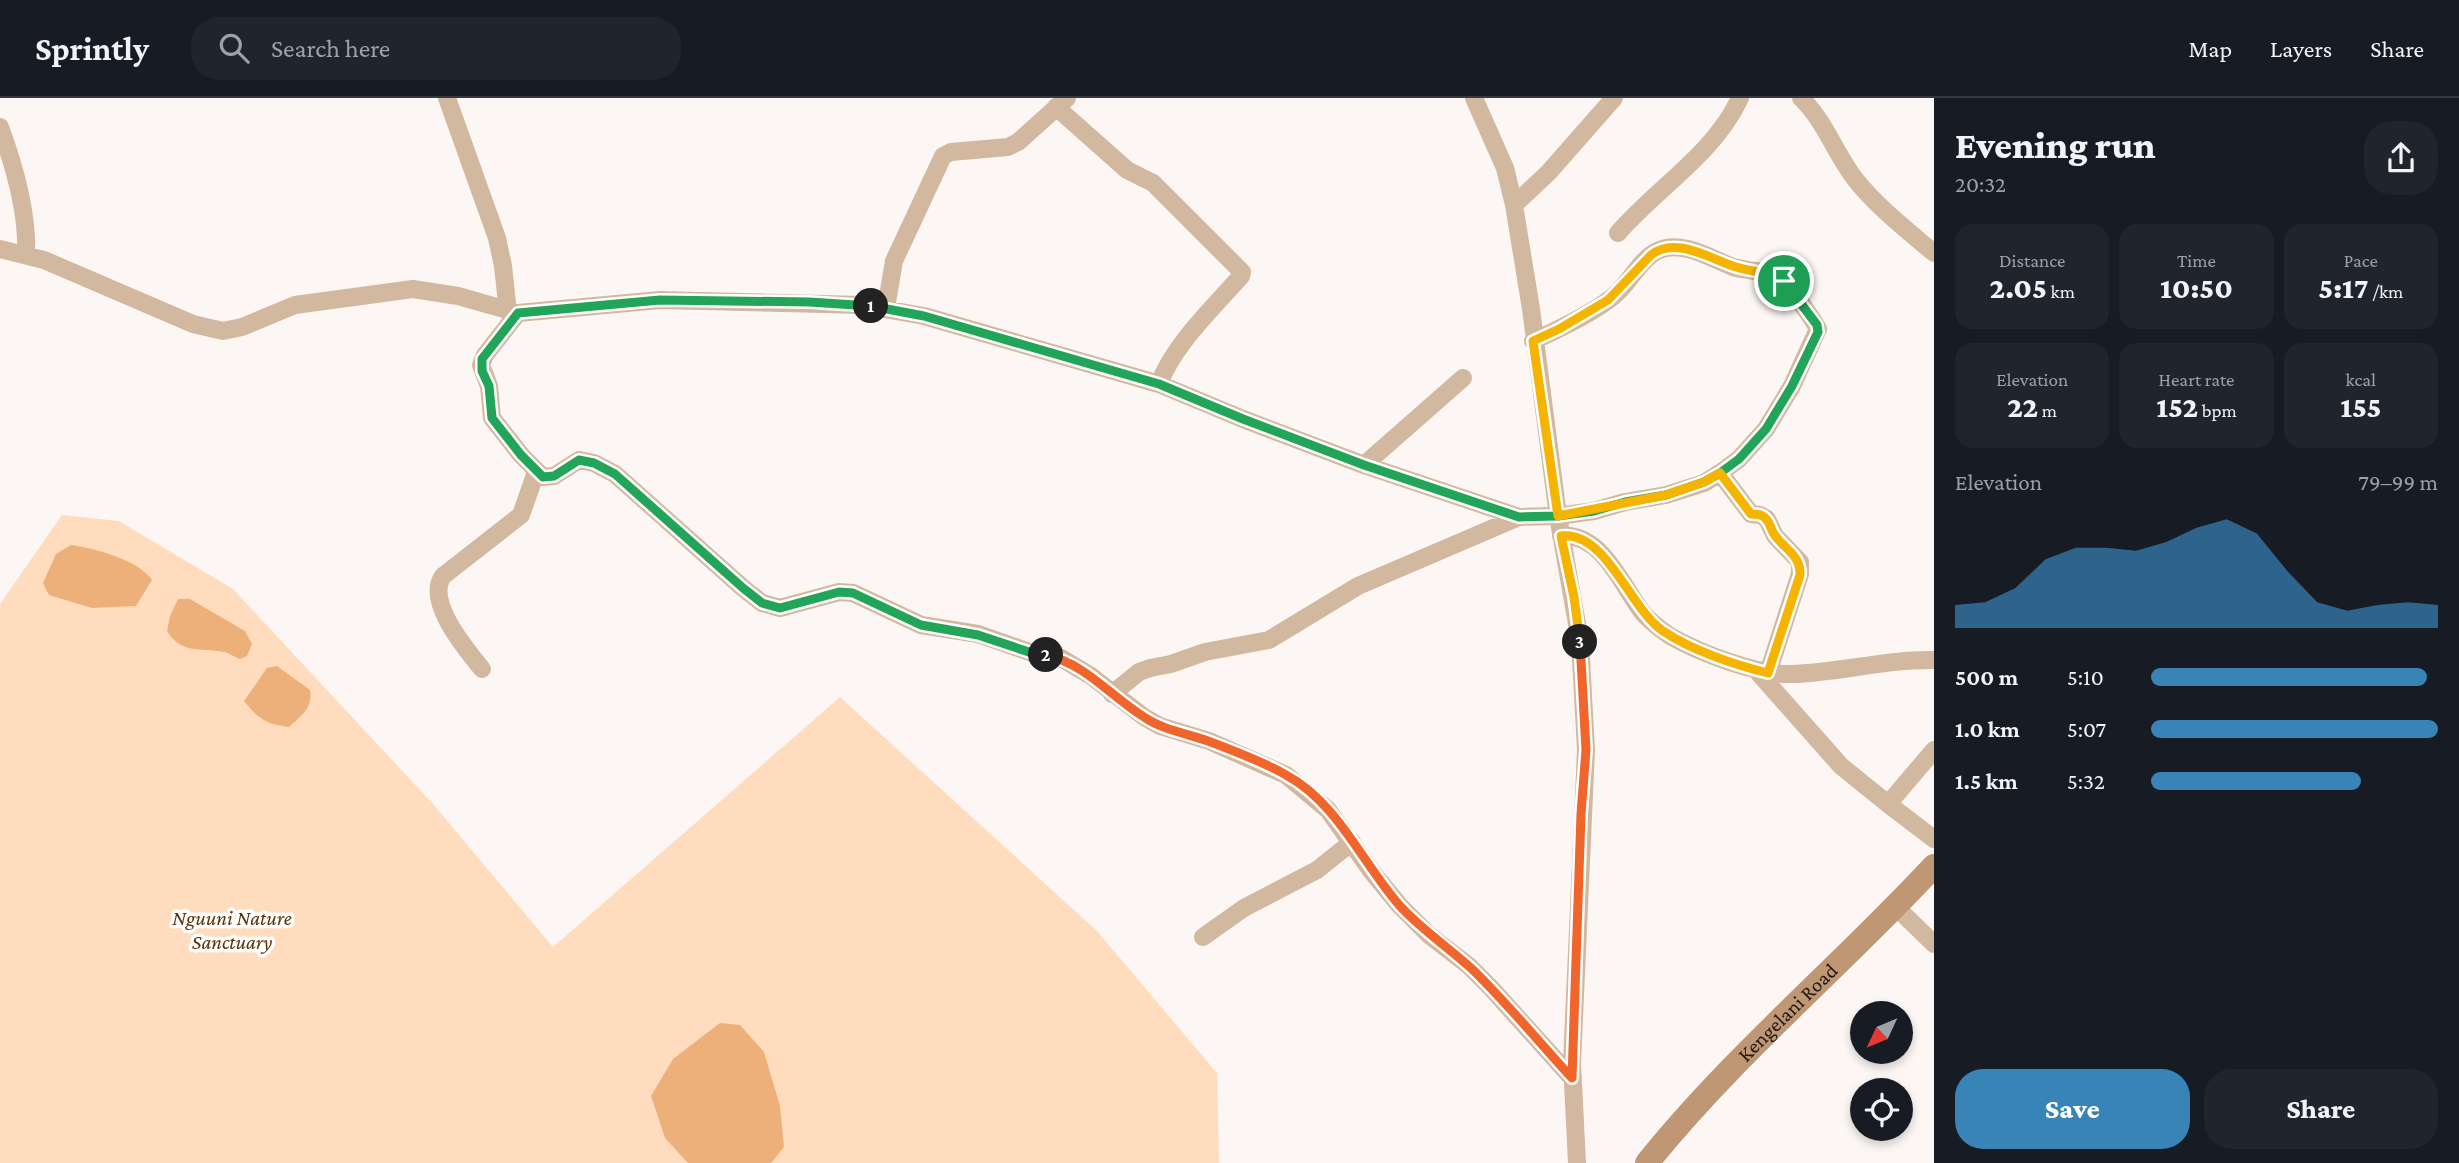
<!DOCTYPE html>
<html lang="en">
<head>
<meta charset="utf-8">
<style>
  body { margin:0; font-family:"Crimson Pro",serif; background:#20242c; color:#f1f3f6; height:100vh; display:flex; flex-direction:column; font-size:26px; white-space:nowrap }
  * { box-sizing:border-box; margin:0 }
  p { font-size:23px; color:#9ea1a6 }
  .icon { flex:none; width:38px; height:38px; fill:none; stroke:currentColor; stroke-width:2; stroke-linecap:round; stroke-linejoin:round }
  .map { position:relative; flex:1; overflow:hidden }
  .details { display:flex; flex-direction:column; background:#171b24; width:525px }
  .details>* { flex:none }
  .needle { width:46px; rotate:226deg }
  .fabs { position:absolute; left:1850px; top:903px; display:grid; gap:14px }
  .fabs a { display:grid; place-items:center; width:63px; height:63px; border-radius:50%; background:#171b24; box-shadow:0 4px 10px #0003; font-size:35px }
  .pin { position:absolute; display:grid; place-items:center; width:60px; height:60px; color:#fff; margin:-30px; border:4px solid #fff; border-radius:50%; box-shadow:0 2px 7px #0007 }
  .km { position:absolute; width:35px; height:35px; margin:-18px; border-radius:50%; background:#222; color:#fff; font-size:19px; line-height:35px; text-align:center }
  .round { display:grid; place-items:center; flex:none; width:74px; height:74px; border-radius:28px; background:#20242c }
  .summary { display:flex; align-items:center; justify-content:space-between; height:119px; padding:0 21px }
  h1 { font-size:38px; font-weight:800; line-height:52px }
  .metrics { display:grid; grid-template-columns:repeat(3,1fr); gap:10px; height:119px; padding:7px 21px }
  .metrics div { display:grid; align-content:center; border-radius:18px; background:#20242c; text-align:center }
  .metrics b { font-size:30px; font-weight:800 }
  .metrics small { font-size:19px; font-weight:400 }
  .metrics p { font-size:19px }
  .chart { height:196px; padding:14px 21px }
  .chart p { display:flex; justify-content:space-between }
  .chart svg { width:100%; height:126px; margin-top:7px; fill:#3884b7; opacity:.7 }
  .button { display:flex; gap:14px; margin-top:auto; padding:14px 21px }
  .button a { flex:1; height:80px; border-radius:28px; background:#3884b7; color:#fff; font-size:28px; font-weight:800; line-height:80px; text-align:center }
  .button a+a { background:#20242c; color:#f1f3f6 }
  ul { padding:0 21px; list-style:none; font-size:23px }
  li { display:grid; grid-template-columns:112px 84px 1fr; align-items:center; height:52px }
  li i { height:18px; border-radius:9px; background:#3884b7 }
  header { display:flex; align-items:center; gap:42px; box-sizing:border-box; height:98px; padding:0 35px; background:#171b24; border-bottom:2px solid #363941 }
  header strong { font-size:33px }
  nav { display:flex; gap:38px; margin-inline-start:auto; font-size:24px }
  .search { width:490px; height:63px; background:#20242c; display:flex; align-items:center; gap:18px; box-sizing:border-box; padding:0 24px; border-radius:28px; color:#9ea1a6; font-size:26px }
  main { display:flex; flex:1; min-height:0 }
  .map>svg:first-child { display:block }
  .green { fill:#ffdcbe }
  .water { fill:#eeb07a }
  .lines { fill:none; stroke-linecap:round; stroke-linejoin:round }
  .street { stroke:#d3b8a0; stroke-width:18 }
  .secondary { stroke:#c09775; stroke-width:24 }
  .split-1-casing { stroke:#fff; stroke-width:14 }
  .split-2-casing { stroke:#fff; stroke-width:14 }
  .split-3-casing { stroke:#fff; stroke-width:14 }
  .split-4-casing { stroke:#fff; stroke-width:14 }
  .split-1 { stroke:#22a559; stroke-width:9 }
  .split-2 { stroke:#22a559; stroke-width:9 }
  .split-3 { stroke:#f0652b; stroke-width:9 }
  .split-4 { stroke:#f5b400; stroke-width:9 }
  .labels { text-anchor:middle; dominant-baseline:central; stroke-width:7; stroke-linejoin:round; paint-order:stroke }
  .park-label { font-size:21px; font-style:italic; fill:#5c3409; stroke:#fff }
  .street-label { font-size:21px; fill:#201812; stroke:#fff }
</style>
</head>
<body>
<header>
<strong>Sprintly</strong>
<div class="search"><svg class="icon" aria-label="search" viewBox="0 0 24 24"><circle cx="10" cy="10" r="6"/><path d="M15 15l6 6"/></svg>Search here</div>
<nav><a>Map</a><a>Layers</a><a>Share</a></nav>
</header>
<main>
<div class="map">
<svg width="1934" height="1065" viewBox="0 0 1934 1065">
  <rect width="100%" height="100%" fill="#fcf7f4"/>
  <path class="green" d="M62,417L119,423L233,491L433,706L553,849L840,599L1097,833L1217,975L1219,1065H0V506Z"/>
  <path class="water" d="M71,447C94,450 139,462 152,482L136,508L92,510L49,497L43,485L56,456Z
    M178,501H190L245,533L252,546L247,558L240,561C235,559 229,555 224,554C200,549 182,557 167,533L170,518Z
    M277,568L310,592C313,610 301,618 289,629C265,626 259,621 244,603L267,570Z
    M720,925L740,927L764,954L780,1008L784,1049L771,1065H688L665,1040L651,998L673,961Z"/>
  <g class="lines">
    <path class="street" d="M447,0L497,140L503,168L508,214
      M1474,0L1505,70L1514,107L1531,211L1558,418L1580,543L1586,652L1572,965L1577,1065
      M1801,0C1825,23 1835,55 1855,81C1877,109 1907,132 1934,155
      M1056,9L1127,72L1153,85L1242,174L1241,178C1213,210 1174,246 1159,286
      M0,29C14,67 28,117 26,157
      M1514,107L1549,74L1614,0
      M1618,135C1658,89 1714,56 1740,0
      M0,151L44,162L193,226L223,233L242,229L295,207L413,191L458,198L518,215L660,202L862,207L924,218L1159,286L1243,321L1364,367L1519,419L1558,418L1594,413L1625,404L1666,397L1704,385L1720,375L1739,361L1766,331L1792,288L1818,231C1814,223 1790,188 1784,183C1769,172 1750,174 1733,169C1712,161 1681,141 1657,153C1641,161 1630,183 1617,195C1598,213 1557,232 1533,243
      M886,210L894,163L943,58L951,54L1008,49L1018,44L1067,0
      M518,215L485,257L481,267L489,288L492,320L521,357L543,379L554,378L579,362L594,365L615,376L743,490L762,505L780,510L839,494L853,495L921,527L978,536L1035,556L1061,560L1091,578L1144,619L1160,628L1209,643L1286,677L1328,712L1372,774L1400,808L1429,837L1469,868L1491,890L1572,980
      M1364,367L1463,280
      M1720,375L1751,416L1760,417L1767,421L1775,438L1800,464V476L1768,575
      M1561,438C1601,434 1622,487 1642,514C1650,524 1660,531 1670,538C1700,555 1757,577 1791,576C1839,575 1886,561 1934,562
      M482,571C466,551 425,503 443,478L521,417L536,374
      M1756,572L1841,668L1888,706L1934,652
      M1112,596L1139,574L1150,570L1171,566L1205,554L1269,542L1358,488L1519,419
      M1888,706L1934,741
      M1896,809L1934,846
      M1203,839L1244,810L1317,772L1352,744"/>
    <path class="secondary" id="s1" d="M1647,1065C1733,958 1840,869 1934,768"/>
  </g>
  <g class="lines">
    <g class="split-1-casing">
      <path id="split-1" d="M871,208L924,218L1159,286L1243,321L1364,367L1519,419L1558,418L1594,413L1625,404L1666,397L1704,384L1720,375L1739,361L1766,331L1792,288L1818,234L1817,227L1784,183"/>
    </g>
    <g class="split-2-casing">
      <path id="split-2" d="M871,208L809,204L660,202L518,215L482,261V273L489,288L492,320L521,357L543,379L554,378L579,362L594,365L615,376L743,490L762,505L780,510L839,494L853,495L921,527L978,537L1035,556L1046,557"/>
    </g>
    <g class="split-3-casing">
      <path id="split-3" d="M1046,557C1086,566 1110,598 1144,619C1163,632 1186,635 1208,643C1232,652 1264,664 1286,677C1338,705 1362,765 1400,808C1422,832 1448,849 1472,871C1507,905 1539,944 1572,980L1581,716L1586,652L1580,544"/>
    </g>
    <g class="split-4-casing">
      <path id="split-4" d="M1580,544L1574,499L1561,438C1607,433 1629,510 1663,533C1691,552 1735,567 1768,575L1800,477C1801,457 1784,451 1774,436C1771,431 1770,425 1766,421C1762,416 1757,416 1751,416L1720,375L1704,384L1666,397L1558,418L1533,243L1559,231L1608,202L1651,157C1676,137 1712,162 1736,169C1753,174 1769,174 1784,183"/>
    </g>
    <use href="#split-1" class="split-1"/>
    <use href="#split-2" class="split-2"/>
    <use href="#split-3" class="split-3"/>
    <use href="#split-4" class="split-4"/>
  </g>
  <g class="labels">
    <g class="park-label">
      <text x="232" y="820">Nguuni Nature<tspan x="232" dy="24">Sanctuary</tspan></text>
    </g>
    <g class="street-label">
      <text stroke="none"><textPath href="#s1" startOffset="206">Kengelani Road</textPath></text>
    </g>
  </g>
</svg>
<div class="fabs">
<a><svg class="needle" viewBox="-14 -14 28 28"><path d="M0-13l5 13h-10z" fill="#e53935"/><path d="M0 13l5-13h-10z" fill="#9ea1a6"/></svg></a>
<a><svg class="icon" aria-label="locate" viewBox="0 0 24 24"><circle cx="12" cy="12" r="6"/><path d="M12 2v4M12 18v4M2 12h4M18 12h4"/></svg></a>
</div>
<div class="pin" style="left:1784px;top:183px;background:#1e9e55"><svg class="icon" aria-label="arrive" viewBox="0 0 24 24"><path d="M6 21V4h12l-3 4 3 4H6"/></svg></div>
<b class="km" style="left:871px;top:208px">1</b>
<b class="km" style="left:1046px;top:557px">2</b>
<b class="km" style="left:1580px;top:544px">3</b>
</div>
<section class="details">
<div class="summary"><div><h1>Evening run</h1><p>20:32</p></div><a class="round"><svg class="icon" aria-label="share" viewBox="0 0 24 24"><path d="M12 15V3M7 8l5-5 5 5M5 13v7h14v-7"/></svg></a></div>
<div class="metrics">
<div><p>Distance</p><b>2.05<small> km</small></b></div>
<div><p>Time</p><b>10:50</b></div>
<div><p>Pace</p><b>5:17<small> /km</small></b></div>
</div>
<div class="metrics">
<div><p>Elevation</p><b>22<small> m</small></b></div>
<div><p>Heart rate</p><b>152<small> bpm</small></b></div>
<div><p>kcal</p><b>155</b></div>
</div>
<div class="chart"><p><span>Elevation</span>79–99 m</p>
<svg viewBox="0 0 160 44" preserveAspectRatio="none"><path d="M0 44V36L10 35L20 30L30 20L40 16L50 16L60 17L70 14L80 9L90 6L100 11L110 24L120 35L130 38L140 36L150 35L160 36V44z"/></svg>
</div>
<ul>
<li><b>500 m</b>5:10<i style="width:96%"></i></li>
<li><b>1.0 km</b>5:07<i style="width:100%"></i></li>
<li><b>1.5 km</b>5:32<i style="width:73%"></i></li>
</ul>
<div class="button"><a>Save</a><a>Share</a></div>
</section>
</main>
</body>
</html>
